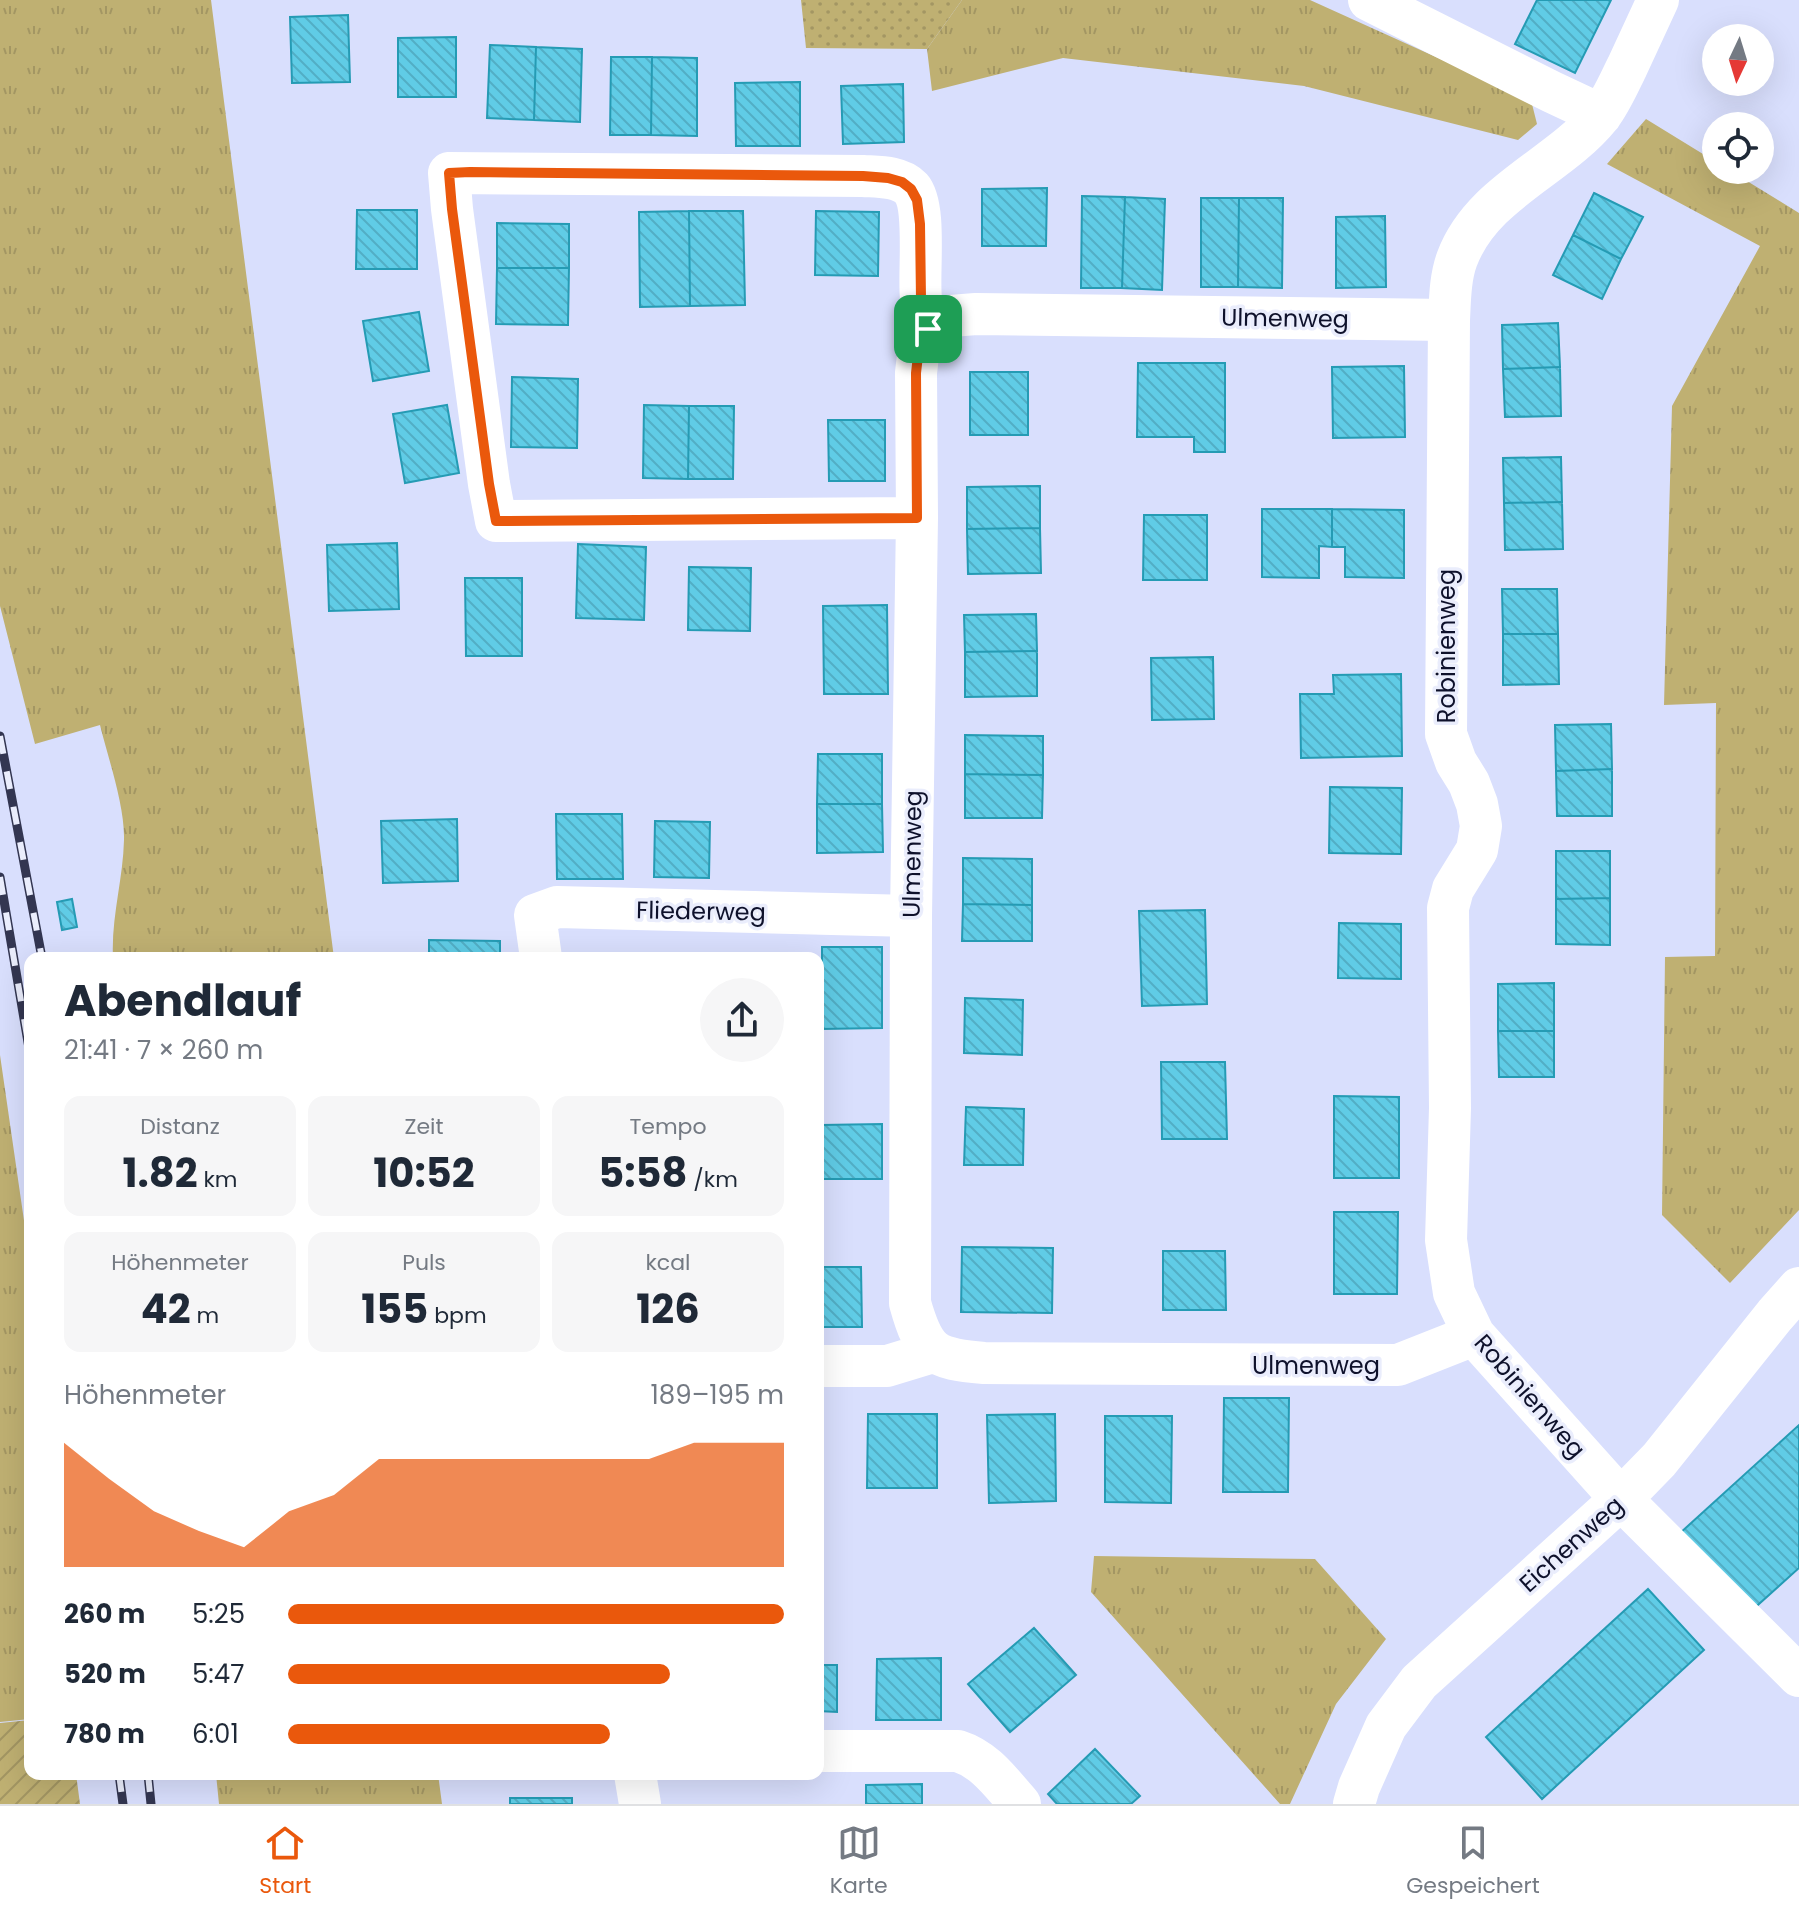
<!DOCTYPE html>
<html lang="de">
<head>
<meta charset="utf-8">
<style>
  body { margin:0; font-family:Poppins,sans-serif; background:#f6f6f7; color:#1f2937; height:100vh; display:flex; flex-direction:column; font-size:30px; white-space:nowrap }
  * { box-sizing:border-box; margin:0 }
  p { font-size:26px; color:#747a83 }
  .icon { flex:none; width:44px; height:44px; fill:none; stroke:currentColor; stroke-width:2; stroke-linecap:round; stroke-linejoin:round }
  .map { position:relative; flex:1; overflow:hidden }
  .sheet { position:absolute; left:24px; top:952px; width:800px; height:828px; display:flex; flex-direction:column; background:#fff; border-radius:16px; box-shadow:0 8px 32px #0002 }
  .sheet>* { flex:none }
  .needle { width:52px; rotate:184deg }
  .buttons { position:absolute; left:1702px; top:24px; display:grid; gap:16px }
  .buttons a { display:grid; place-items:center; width:72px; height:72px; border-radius:50%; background:#fff; box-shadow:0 8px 32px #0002; font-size:40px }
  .pin { position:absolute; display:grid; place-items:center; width:68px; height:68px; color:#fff; margin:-34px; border-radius:16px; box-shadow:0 4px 12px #0006 }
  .round { display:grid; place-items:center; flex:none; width:84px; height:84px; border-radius:42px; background:#f6f6f7 }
  .head { display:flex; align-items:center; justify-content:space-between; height:136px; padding:0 40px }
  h1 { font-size:44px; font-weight:700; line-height:60px }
  .stats { display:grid; grid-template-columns:repeat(3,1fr); gap:12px; height:136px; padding:8px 40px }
  .stats div { display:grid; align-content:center; border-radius:16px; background:#f6f6f7; text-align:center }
  .stats b { font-size:40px; font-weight:700 }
  .stats small { font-size:22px; font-weight:400 }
  .stats p { font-size:22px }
  .chart { height:224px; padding:16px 40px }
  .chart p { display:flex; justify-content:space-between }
  .chart svg { width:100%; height:144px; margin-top:8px; fill:#ea580c; opacity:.7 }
  ul { padding:0 40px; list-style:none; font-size:26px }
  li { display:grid; grid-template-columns:128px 96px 1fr; align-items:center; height:60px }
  li i { height:20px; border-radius:10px; background:#ea580c }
  .tab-bar { display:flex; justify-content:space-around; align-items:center; height:112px; border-top:2px solid #e0e1e3; background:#fff; font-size:22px; color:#747a83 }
  .tab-bar a { display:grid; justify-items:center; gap:4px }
  .tab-bar .current { color:#ea580c }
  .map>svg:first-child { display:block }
  .grass { fill:url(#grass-tufts) }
  .park { fill:url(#park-dots) }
  .garden { fill:url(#garden-furrows) }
  .building { fill:url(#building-back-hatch); stroke:#259bb4; stroke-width:2 }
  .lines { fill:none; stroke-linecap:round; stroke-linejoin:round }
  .minor { stroke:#fff; stroke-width:42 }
  .rail-casing { stroke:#333651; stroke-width:9 }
  .rail { stroke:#eaedfc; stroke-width:6; stroke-dasharray:18; stroke-linecap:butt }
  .route-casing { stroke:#fff; stroke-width:16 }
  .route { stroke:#ea580c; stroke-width:10 }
  .labels { text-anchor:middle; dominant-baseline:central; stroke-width:7; stroke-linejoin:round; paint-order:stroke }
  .street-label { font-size:24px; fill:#0e112b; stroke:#eaedfc }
</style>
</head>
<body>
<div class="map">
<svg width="1799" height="1804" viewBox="0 0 1799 1804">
  <defs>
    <pattern id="grass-tufts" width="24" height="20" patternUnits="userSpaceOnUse" patternTransform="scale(2)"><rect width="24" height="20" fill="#bfb072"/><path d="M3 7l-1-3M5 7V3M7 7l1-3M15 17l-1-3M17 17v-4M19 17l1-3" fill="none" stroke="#a39663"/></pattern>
    <pattern id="park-dots" width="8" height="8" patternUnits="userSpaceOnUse" patternTransform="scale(2)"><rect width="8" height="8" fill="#bfb072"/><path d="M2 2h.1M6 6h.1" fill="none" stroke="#a39663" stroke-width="1.8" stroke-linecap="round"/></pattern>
    <pattern id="garden-furrows" width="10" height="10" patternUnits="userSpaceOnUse" patternTransform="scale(2)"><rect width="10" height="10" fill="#bfb072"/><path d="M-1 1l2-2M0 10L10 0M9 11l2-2" fill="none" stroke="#a39663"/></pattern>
    <pattern id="building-back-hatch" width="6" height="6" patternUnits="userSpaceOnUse" patternTransform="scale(2)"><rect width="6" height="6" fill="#60cce6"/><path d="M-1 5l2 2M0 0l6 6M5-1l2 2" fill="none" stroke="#52aec5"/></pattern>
  </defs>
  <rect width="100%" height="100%" fill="#d9dffd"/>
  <path class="grass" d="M0,0H211L334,958H113C111,918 123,880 124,840C125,806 108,758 100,725L35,744L0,606Z
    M962,0H1310L1531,100L1537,124L1518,140L1304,86L1063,58L932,91L927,49Z
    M1646,119L1716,162V170H1729L1799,213V1210L1730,1283L1662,1215L1665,957L1715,956L1716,703L1664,705L1672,406L1760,246L1607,164Z
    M0,1055L30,1262V1719L0,1722Z
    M1094,1556L1315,1559L1386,1639L1336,1704L1290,1804H1280L1091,1592Z
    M216,1774H438L442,1804H219Z"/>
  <path class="park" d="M801,0H962L927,49L806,48Z"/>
  <path class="garden" d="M30,1720V1774H76L80,1804H0V1723Z"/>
  <path class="building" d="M1537,0H1611L1575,73L1515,44Z
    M348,15L350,82L292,83L290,17Z
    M456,37V97H398V38Z
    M490,45L536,47L534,120L487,118Z
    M536,47L582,49L580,122L534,120Z
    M611,57H652L651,135H610Z
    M652,57L697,58V136L651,135Z
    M800,82V146H736L735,83Z
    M903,84L904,142L843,144L841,86Z
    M1047,188L1046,246H982V189Z
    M1594,193L1643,217L1621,259L1573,235Z
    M1082,196L1125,197L1122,288H1081Z
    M1125,197L1165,199L1162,290L1122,288Z
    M1201,198H1239L1238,287H1201Z
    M1239,198H1283L1282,288L1238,287Z
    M357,210H417V269H356Z
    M689,211H743L745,305L690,306Z
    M689,211L690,306L640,307L639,212Z
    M816,211L879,212L878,276L815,275Z
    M1385,216L1386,287L1336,288V217Z
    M497,223L569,224V268H497Z
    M1573,235L1621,259L1602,299L1553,275Z
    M497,268H569L568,325L496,324Z
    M419,312L429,371L373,381L363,321Z
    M1558,323L1560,367L1503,369L1502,325Z
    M1138,363H1225V452H1194V437H1137Z
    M1404,366L1405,437L1333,438L1332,367Z
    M1560,367L1561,416L1505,417L1503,369Z
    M970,372H1028V435H970Z
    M512,377L578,379L577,448L511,447Z
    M447,405L459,473L405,483L393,414Z
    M644,405L689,406L688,479L643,478Z
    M689,406H734L733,479H688Z
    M828,420H885V481H829Z
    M1561,457L1562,502L1504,503L1503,458Z
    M1040,486V528L967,529V487Z
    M1562,502L1563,549L1505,550L1504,503Z
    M1262,509H1332V547L1319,546V578L1262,577Z
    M1332,509L1404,510V578L1345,577V547H1332Z
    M1144,515H1207V580H1143Z
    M1040,528L1041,573L968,574L967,529Z
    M397,543L399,609L329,611L327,545Z
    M578,544L646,547L644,620L576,618Z
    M689,567L751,568L750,631L688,630Z
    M465,578H522V656H466Z
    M1502,589H1557L1558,634H1503Z
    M887,605L888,694H824L823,606Z
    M1036,614L1037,651L965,652L964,615Z
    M1503,634H1558L1559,684L1503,685Z
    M1037,651V696L965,697V652Z
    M1213,657L1214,719L1152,720L1151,658Z
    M1401,674L1402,756L1301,758L1300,694H1334L1333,675Z
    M1611,724L1612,769L1556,771L1555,725Z
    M965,735L1043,736V775L965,774Z
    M818,754H882V804H817Z
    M1612,769V816H1557L1556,771Z
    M965,774L1043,775L1042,818H965Z
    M1330,787L1402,788L1401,854L1329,853Z
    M817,804H882L883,852L817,853Z
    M556,814H622L623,879H557Z
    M457,819L458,881L383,883L381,821Z
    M655,821L710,822L709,878L654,877Z
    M1556,851H1610V898L1556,899Z
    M963,858L1032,859V905L963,904Z
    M1610,898V945L1556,944V899Z
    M72,899L77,927L62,930L57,902Z
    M963,904L1032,905V941H962Z
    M1205,910L1207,1004L1142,1006L1139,911Z
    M1339,923L1401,924V979L1338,978Z
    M429,940L500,941V958H429Z
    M822,947H882V1028L822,1029Z
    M1554,983V1031H1498V984Z
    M965,998L1023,1000L1022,1055L964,1053Z
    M1498,1031H1554V1077H1499Z
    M1161,1062H1225L1227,1139H1162Z
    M1334,1096L1399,1097V1178H1334Z
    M966,1107L1024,1109L1023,1165H964Z
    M882,1124V1179H821V1125Z
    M1334,1212H1398L1397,1294H1334Z
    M962,1247L1053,1248L1052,1313L961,1312Z
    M1163,1251H1225L1226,1310H1163Z
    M818,1267H861L862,1327H818Z
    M1224,1398H1289L1288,1492H1223Z
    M868,1414H937V1488H867Z
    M1055,1414L1056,1501L989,1503L987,1415Z
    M1105,1416H1172L1171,1503L1105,1502Z
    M1799,1425V1568L1750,1612L1679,1534Z
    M1648,1589L1704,1650L1542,1799L1486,1737Z
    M1034,1628L1076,1675L1010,1732L968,1684Z
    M941,1658V1720H876L877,1659Z
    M818,1665H837V1712L818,1711Z
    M1095,1749L1140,1796L1131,1804H1057L1048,1794Z
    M922,1784V1804H866V1785Z
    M510,1798H572V1804H510Z"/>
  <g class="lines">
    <path class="minor" d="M1369,0L1552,92L1601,115
      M1658,0C1648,22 1637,45 1627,67C1619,83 1611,102 1600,116C1558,168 1482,192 1457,259C1450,278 1450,300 1449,320L1446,734L1456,762L1469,783L1477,804L1481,826L1477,850L1453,889L1448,908L1450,1108L1446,1240L1454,1293L1474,1335L1621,1499L1799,1676
      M1449,320L976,314L951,316L928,329L919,347L916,373L917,518L911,916L910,1303C924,1353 933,1359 984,1363L1398,1365L1474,1335
      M917,518L496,521L489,484L452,209L449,173L863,176C879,177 899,176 911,188C927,206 918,273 921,299C922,309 925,319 928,329
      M541,958L535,915L557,907L911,916
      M818,1366H887L933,1352
      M818,1751H958C986,1760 1001,1783 1020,1804
      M635,1774L640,1804
      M1354,1804L1359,1787L1386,1726L1419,1682L1621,1499L1659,1460L1775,1315L1799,1288"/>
    <g class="rail-casing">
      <path id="rail" d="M0,736L42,958
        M0,877L30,1054
        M119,1774L123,1804
        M148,1774L151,1804"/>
    </g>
    <use href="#rail" class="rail"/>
  </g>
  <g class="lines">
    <g class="route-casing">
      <path id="route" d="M470,172L863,176L888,178L902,182L911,189L917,200L920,224L921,299L928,329L919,347L916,373L917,518L496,521L489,484L452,209L449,173Z"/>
    </g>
    <use href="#route" class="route"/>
  </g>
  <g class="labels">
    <g class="street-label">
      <text transform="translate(1285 318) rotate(1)">Ulmenweg</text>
      <text transform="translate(1446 646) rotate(-90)">Robinienweg</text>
      <text transform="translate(912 854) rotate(-89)">Ulmenweg</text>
      <text transform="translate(701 911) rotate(1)">Fliederweg</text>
      <text x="1316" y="1365">Ulmenweg</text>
      <text transform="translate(1530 1396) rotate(49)">Robinienweg</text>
      <text transform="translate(1571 1544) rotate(-42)">Eichenweg</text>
    </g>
  </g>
</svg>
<div class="buttons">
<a><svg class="needle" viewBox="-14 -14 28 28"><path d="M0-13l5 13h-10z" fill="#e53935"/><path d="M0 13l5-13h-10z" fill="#747a83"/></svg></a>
<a><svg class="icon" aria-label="locate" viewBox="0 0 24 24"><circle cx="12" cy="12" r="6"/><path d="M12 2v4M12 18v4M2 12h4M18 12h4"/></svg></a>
</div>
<div class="pin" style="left:928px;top:329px;background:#1e9e55"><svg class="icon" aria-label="arrive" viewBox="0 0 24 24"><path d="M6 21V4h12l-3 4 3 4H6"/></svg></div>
<section class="sheet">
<div class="head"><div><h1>Abendlauf</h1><p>21:41 · 7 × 260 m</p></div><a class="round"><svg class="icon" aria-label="share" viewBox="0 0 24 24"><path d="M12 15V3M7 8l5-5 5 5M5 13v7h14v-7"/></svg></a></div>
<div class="stats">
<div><p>Distanz</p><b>1.82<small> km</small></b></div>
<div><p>Zeit</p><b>10:52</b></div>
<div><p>Tempo</p><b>5:58<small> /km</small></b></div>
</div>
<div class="stats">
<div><p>Höhenmeter</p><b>42<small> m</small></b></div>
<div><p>Puls</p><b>155<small> bpm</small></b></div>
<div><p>kcal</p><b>126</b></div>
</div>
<div class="chart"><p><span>Höhenmeter</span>189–195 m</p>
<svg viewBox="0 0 160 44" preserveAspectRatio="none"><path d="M0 44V6L10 17L20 27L30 33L40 38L50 27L60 22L70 11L80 11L90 11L100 11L110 11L120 11L130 11L140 6L150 6L160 6V44z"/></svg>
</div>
<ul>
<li><b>260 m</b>5:25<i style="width:100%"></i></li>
<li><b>520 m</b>5:47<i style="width:77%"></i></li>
<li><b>780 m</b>6:01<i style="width:65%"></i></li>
</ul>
</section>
</div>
<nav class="tab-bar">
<a class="current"><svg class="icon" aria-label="home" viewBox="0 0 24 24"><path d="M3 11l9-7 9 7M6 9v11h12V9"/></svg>Start</a>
<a><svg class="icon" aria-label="map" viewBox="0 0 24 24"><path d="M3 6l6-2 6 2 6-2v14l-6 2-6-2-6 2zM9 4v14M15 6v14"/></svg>Karte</a>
<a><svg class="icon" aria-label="saved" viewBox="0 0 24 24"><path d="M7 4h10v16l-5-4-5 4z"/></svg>Gespeichert</a>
</nav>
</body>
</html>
